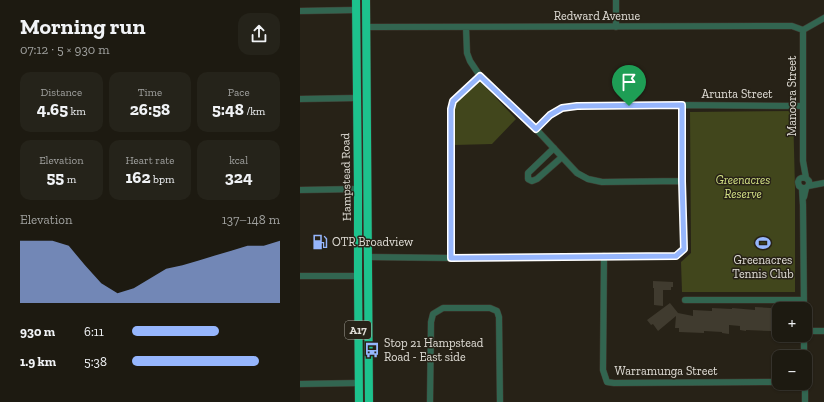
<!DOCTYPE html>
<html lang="en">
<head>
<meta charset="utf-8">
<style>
  body { margin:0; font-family:"Zilla Slab",serif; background:#25231a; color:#f1f3f6; height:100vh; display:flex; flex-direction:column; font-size:15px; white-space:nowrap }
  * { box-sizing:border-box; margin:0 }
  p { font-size:13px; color:#a0a19f }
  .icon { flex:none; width:22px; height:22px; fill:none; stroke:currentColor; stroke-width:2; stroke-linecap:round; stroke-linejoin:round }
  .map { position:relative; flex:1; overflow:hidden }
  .panel { display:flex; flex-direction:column; background:#1d1a11; width:300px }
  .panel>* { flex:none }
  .fabs { position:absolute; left:472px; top:302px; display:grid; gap:8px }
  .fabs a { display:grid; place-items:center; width:40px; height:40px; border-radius:8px; background:#1d1a11; box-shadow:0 1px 3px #0004,0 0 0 1px #3b3831; font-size:20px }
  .pin { position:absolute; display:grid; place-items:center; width:34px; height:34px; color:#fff; margin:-41px -17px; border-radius:50% 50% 50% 0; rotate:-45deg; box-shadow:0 0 4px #0007 }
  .pin .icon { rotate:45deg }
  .round { display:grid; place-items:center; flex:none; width:42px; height:42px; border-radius:12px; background:#25231a }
  .headline { display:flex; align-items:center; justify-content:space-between; height:68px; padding:0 20px }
  h1 { font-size:22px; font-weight:700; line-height:30px }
  .figures { display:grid; grid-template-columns:repeat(3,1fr); gap:6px; height:68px; padding:4px 20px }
  .figures div { display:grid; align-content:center; border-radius:10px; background:#25231a; text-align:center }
  .figures b { font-size:17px; font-weight:700 }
  .figures small { font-size:11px; font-weight:400 }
  .figures p { font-size:11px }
  .chart { height:112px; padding:8px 20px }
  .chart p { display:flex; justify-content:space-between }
  .chart svg { width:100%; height:72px; margin-top:4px; fill:#96b6fd; opacity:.7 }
  ul { padding:0 20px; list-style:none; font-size:13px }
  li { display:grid; grid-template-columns:64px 48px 1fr; align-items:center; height:30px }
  li i { height:10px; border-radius:5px; background:#96b6fd }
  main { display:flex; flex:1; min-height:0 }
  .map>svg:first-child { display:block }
  .green { fill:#41461c }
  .building { fill:#403b2f }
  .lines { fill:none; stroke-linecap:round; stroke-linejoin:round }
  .minor-casing { stroke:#413c32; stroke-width:7 }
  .highway-casing { stroke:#413c32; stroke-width:9 }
  .minor { stroke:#326550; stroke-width:6 }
  .highway { stroke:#1dc28d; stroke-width:8 }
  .route-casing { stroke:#fff; stroke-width:8 }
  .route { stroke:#96b6fd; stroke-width:5 }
  .labels { text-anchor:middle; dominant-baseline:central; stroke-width:3; stroke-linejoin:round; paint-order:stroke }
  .shield { fill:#272217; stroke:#a8a59d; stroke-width:1 }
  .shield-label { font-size:11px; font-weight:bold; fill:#e0ddd6 }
  .street-label { font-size:12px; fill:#e0ddd6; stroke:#272217 }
  .park-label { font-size:12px; font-style:italic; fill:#d4e285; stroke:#272217 }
  .poi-label { font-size:12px; fill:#e0ddd6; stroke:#272217; text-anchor:start }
</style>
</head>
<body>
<main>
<section class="panel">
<div class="headline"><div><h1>Morning run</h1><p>07:12 · 5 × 930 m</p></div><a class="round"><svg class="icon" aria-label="share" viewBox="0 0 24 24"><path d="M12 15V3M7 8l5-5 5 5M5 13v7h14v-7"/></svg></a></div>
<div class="figures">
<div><p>Distance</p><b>4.65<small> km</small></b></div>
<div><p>Time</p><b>26:58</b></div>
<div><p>Pace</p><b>5:48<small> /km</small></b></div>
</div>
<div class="figures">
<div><p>Elevation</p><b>55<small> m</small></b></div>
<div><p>Heart rate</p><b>162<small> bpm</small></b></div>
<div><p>kcal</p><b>324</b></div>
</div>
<div class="chart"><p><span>Elevation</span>137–148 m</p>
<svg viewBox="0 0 160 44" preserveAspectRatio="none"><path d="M0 44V6L10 6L20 6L30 9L40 21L50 32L60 38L70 35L80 29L90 23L100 21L110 18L120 15L130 12L140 9L150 9L160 6V44z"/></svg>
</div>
<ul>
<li><b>930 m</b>6:11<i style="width:59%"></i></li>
<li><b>1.9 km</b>5:38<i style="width:86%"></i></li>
</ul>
</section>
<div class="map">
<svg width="524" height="402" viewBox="0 0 524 402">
  <rect width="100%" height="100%" fill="#272217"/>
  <path class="green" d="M180,81L216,119L192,144L154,145L155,104Z
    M493,111L495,188V292H382L381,262L391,253L390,112Z"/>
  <path class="building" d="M353,281L373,282V287H371V290H363V306L354,305V288H353Z
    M370,303L378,313L393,316V310L412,311V308L432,309V308L455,310V307L471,308V331L446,330V331L440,330V326L429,325V334L422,333V332L404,331V333L379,332V328H375L376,316L358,331L353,324L351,325L347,320Z"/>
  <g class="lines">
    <g class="minor-casing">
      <path id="minor" d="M316,0V27
        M0,11L56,10
        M67,27L492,26L503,30L524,18
        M166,27L167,53L170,61L180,76L236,129L277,173L288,179L302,182L382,181
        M503,30V161L506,178
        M0,99L57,98
        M236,129L250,115L262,108L277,106L382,105L503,106
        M254,148L228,173V179L232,181L237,179L262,157
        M508,186L524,183
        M502,188L503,205L504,309
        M0,190L58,189
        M504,197L506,188L509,185V181L506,178C501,177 499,178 498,182L499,186L502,188H506
        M304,256L303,370L307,382L314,383L479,382
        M68,257L151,258L376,256L384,249L382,181V105
        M151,258V109L153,101L180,76
        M0,276H58
        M385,300H504
        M505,331H524
        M504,335V357
        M505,383V402
        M0,384L59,383
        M130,402L131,322L133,314L143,308H190L197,311L199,317L200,402"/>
    </g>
    <g class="highway-casing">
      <path id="highway" d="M56,0L58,189V276L59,402
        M66,0L69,402"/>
    </g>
    <use href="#minor" class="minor"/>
    <use href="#highway" class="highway"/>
  </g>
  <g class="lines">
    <g class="route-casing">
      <path id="route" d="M180,76L236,129L250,115L262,108L277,106L382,105V181L384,249L376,256L151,258V109L153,101Z"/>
    </g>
    <use href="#route" class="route"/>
  </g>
  <defs>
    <g id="fuel-bare" transform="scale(1.2)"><path d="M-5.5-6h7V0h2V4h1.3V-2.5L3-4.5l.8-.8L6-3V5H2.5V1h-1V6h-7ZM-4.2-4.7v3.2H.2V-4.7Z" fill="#96b6fd" stroke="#272217" stroke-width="2.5" paint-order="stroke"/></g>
    <g id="stadium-bare" transform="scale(1.2)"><path d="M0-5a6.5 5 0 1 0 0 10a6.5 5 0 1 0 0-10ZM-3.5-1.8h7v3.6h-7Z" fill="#96b6fd" stroke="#272217" stroke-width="2.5" paint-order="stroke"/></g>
    <g id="bus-bare" transform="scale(1.2)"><path d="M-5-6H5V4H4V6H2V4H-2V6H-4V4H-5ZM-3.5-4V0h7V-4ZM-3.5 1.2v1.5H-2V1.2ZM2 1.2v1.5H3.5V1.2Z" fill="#96b6fd" stroke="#272217" stroke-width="2.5" paint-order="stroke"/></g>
  </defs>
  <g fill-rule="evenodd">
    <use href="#fuel-bare" x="20" y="242"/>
    <use href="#stadium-bare" x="463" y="243"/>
    <use href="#bus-bare" x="72" y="350"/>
  </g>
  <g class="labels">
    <rect class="shield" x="45" y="321" width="26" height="18" rx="3"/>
    <g class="shield-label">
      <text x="58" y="330">A17</text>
    </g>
    <g class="street-label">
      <text x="297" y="16">Redward Avenue</text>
      <text x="437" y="94">Arunta Street</text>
      <text transform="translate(492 96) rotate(-90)">Manoora Street</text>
      <text transform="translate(46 177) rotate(-91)">Hampstead Road</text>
      <text x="366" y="371">Warramunga Street</text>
    </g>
    <g class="park-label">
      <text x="443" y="180">Greenacres<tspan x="443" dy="14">Reserve</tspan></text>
    </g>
    <g class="poi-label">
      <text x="32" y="242">OTR Broadview</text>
      <text x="463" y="260" text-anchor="middle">Greenacres<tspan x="463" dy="14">Tennis Club</tspan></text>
      <text x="84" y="343">Stop 21 Hampstead<tspan x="84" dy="14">Road - East side</tspan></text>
    </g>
  </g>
</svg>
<div class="fabs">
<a>+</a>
<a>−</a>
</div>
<div class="pin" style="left:329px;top:106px;background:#1e9e55"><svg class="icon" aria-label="arrive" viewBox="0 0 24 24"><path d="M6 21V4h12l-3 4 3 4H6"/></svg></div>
</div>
</main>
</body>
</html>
